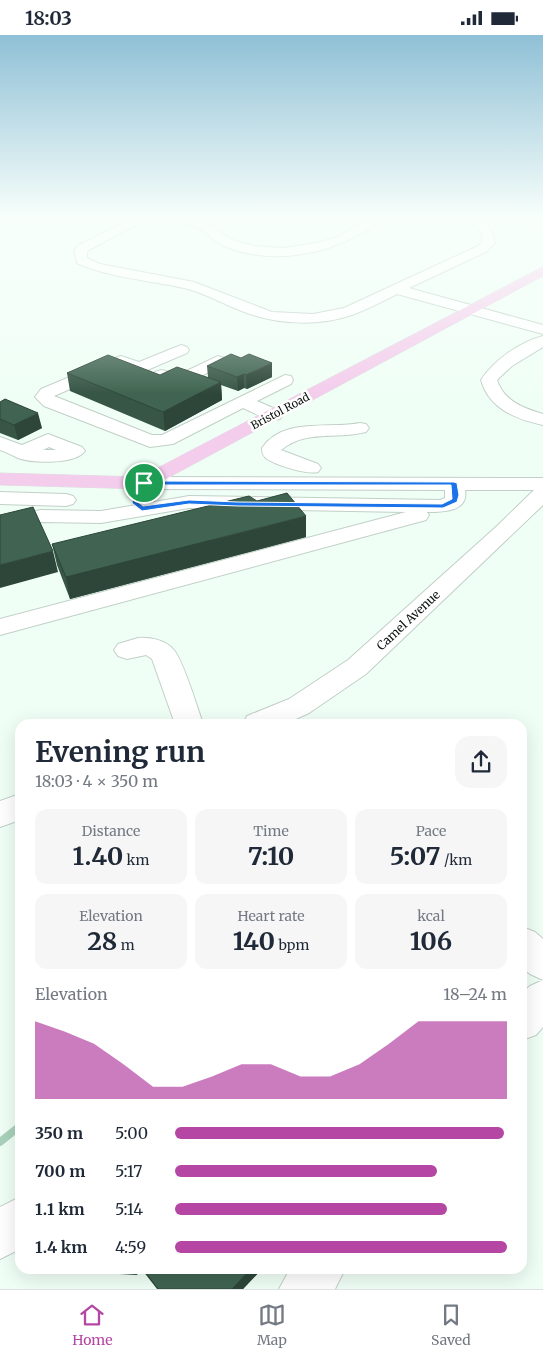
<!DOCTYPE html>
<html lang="en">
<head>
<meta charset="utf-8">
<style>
  body { margin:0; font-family:Merriweather,serif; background:#f6f6f7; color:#1f2937; height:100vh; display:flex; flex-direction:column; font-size:19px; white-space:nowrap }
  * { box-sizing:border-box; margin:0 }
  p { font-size:16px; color:#747a83 }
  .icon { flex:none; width:28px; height:28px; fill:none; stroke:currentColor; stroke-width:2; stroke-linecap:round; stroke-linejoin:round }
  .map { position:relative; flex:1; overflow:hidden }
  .side { position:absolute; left:15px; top:684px; width:512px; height:555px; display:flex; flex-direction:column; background:#fff; border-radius:15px; box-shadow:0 5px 20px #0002 }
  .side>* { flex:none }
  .pin { position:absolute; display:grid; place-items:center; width:42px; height:42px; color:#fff; margin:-21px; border:2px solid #fff; border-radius:50%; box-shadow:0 1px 5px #0007 }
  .round { display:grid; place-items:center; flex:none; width:52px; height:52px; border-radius:15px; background:#f6f6f7 }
  .headline { display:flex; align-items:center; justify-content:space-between; height:85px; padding:0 20px }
  h1 { font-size:28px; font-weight:700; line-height:38px }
  .stats { display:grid; grid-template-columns:repeat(3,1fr); gap:8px; height:85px; padding:5px 20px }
  .stats div { display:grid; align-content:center; border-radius:12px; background:#f6f6f7; text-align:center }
  .stats b { font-size:25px; font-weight:700 }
  .stats small { font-size:14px; font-weight:400 }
  .stats p { font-size:14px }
  .chart { height:140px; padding:10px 20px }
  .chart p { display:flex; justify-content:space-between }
  .chart svg { width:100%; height:90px; margin-top:5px; fill:#b546a3; opacity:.7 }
  ul { padding:0 20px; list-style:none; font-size:16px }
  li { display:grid; grid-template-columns:80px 60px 1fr; align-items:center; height:38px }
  li i { height:12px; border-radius:6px; background:#b546a3 }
  .status { display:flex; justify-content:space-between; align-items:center; height:35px; padding:0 25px; background:#fff; direction:ltr }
  .status svg { height:14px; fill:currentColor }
  .tabs { display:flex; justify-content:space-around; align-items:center; height:70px; border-top:1px solid #e0e1e3; background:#fff; font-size:14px; color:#747a83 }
  .tabs a { display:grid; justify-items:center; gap:2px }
  .tabs .selected { color:#b546a3 }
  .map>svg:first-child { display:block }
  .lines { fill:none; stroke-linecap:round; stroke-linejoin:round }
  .stream { stroke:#a9d1ba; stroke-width:8 }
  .minor-casing { stroke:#c1d0c7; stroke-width:2 }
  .major-casing { stroke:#dddede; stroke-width:1 }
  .minor { fill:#fff; fill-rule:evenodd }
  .major { fill:#f4cdec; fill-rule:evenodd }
  .wall { fill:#375646 }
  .shaded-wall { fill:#2d4639 }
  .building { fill:#406451; stroke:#2d4639 }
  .route { fill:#1a73e8; stroke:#fff; fill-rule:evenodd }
  .labels { text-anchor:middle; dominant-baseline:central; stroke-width:5; stroke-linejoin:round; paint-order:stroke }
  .far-street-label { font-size:11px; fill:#0d1210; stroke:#fff }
  .street-label { font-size:12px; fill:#0d1210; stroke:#fff }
</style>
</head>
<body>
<div class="status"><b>18:03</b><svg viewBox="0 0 49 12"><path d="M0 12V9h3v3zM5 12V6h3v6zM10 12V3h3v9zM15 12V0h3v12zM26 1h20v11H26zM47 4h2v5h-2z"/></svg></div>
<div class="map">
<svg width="543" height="1254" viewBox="0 0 543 1254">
  <rect width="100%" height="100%" fill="#f0fff6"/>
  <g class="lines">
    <path class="stream" d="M0,1107L20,1091"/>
    <g class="minor-casing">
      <path id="minor" d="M134,183H149L87,216V223L100,229L194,247L272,277L313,279L344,273L478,211L483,207C482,196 476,191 469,183H482L492,197L495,208L486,217L409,253L543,290V299L397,259C383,266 368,274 352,280C320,291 280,290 247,278C226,271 206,258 184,253C148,245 110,243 77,228L74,216L79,210Z
        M162,183L194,184L210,190L232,205L254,211L283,213L322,207L339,201L370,183H384C379,189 371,192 365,196C325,221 268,230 224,211C213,206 206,196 195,191C185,187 170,190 162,183Z
        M543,301V312L512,331L497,345C504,366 523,373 543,379V390C516,384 489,374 481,345C494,325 520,307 543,301Z
        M181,310L187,312L189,315L187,318L145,336L139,338L121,332L54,361L152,400H162L285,340L291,341L293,345L291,349L257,366L280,376L283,380L280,384C268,387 255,378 243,373L173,409L150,412L44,371L35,362L41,354L115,323L121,321L139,327Z
        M218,321L224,323L226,326L224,329L188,348C178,350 165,346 155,343L153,340L155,337L161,335L180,339Z
        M360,388L366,389L369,393L366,397C335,405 307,394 281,415L318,429L321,433L318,437C307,440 276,430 267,424C263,421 262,418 262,413C283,382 329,394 360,388Z
        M48,399L82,412L85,416C75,430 32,428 18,423C12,420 6,417 0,415V402L22,410ZM49,412L56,415H43Z
        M144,442L543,443V470L366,639L309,678L285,689H243L247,681L289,664L348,625L497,491L534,455H465C469,477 442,477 427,477L429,480L426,485L0,600V584L406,477L189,473L101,488L41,487L0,495V483L41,475L101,476L189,461L440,465L445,463V455L144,454L137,452L134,448L137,444Z
        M0,457L66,459L73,461L76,465L73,469L66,471L0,469Z
        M138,603C150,602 166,605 174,615C184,628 197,671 203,689H175L152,624L146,620L127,624L118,621L114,615L118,609Z
        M20,759V785L0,792V766Z
        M522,892L535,897L543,904V945L530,939L522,933Z
        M543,945V992L536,1000L522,1005V958L530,951Z
        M20,1162V1214L0,1224V1172Z
        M290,1234H345L335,1254H279Z"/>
    </g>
    <g class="major-casing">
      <path id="major" d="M543,232V241L151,452L144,454L0,450V438L140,442Z"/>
    </g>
    <use href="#minor" class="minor"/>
    <use href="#major" class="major"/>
  </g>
  <path class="wall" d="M207,331L272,342L247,354L244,353L238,356L221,350L222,365L165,396L70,356L67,338L208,342Z
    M0,367L42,393L18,405L0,398Z
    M306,502L70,564L57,530L52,509Z
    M99,1234H262L243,1254H157L143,1236L136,1240L103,1238Z"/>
  <path class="shaded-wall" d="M272,328V342L247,354L246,340Z
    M244,339V353L238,356L237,342Z
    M221,347L222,365L165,396L163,377Z
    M38,378L42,393L18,405L14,390Z
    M306,481V502L70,564L66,542Z
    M53,516L58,537L0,553V530Z
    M132,1234H142L143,1236L136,1240Z
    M251,1234H262L243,1254H232Z"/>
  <path class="building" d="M231,319L241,323L249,319L272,328L246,340L244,339L237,342L207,331Z
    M108,320L160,340L177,332L221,347L163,377L67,338Z
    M5,364L38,378L14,390L0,384V367Z
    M287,458L306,481L66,542L52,509L249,461L257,466Z
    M33,472L53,516L0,530V480Z
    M143,1234H251L232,1254H158Z"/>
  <linearGradient id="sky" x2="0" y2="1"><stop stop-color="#8fc0d6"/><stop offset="0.51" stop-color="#f8fffb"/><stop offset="1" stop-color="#f8fffb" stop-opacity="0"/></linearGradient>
  <rect width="543" height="359" fill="url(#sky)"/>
  <path class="route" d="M144,446L454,447L457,448L459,460L457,467L443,473L238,471L189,469L142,476L132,468L134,456ZM146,450H451L452,464L442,469L238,467L189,465L143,471L138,467L140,456Z"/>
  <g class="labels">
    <g class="far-street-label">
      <text transform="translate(280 376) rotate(-28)">Bristol Road</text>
    </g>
    <g class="street-label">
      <text transform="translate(408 585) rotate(-43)">Camel Avenue</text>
    </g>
  </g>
</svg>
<div class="pin" style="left:144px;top:448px;background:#1e9e55"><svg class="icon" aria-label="arrive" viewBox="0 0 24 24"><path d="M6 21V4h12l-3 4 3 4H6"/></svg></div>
<section class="side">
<div class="headline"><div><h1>Evening run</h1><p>18:03 · 4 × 350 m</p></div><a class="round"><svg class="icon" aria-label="share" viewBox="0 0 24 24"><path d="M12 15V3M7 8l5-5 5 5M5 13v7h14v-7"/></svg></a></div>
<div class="stats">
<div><p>Distance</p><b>1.40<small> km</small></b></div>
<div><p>Time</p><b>7:10</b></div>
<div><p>Pace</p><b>5:07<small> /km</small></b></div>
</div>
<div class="stats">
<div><p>Elevation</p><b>28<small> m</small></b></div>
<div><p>Heart rate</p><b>140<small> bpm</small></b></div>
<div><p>kcal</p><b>106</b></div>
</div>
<div class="chart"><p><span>Elevation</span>18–24 m</p>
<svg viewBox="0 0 160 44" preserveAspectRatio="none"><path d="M0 44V6L10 11L20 17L30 27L40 38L50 38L60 33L70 27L80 27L90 33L100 33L110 27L120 17L130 6L140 6L150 6L160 6V44z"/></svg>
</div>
<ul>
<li><b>350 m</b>5:00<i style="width:99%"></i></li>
<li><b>700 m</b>5:17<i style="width:79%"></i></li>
<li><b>1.1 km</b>5:14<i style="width:82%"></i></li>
<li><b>1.4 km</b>4:59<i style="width:100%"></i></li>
</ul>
</section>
</div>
<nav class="tabs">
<a class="selected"><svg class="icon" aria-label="home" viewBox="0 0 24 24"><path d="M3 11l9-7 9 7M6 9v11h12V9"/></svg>Home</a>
<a><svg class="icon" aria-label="map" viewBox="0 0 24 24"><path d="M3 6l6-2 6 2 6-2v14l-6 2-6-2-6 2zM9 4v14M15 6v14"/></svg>Map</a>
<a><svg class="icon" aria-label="saved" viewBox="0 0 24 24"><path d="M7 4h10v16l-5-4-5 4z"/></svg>Saved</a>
</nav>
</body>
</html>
